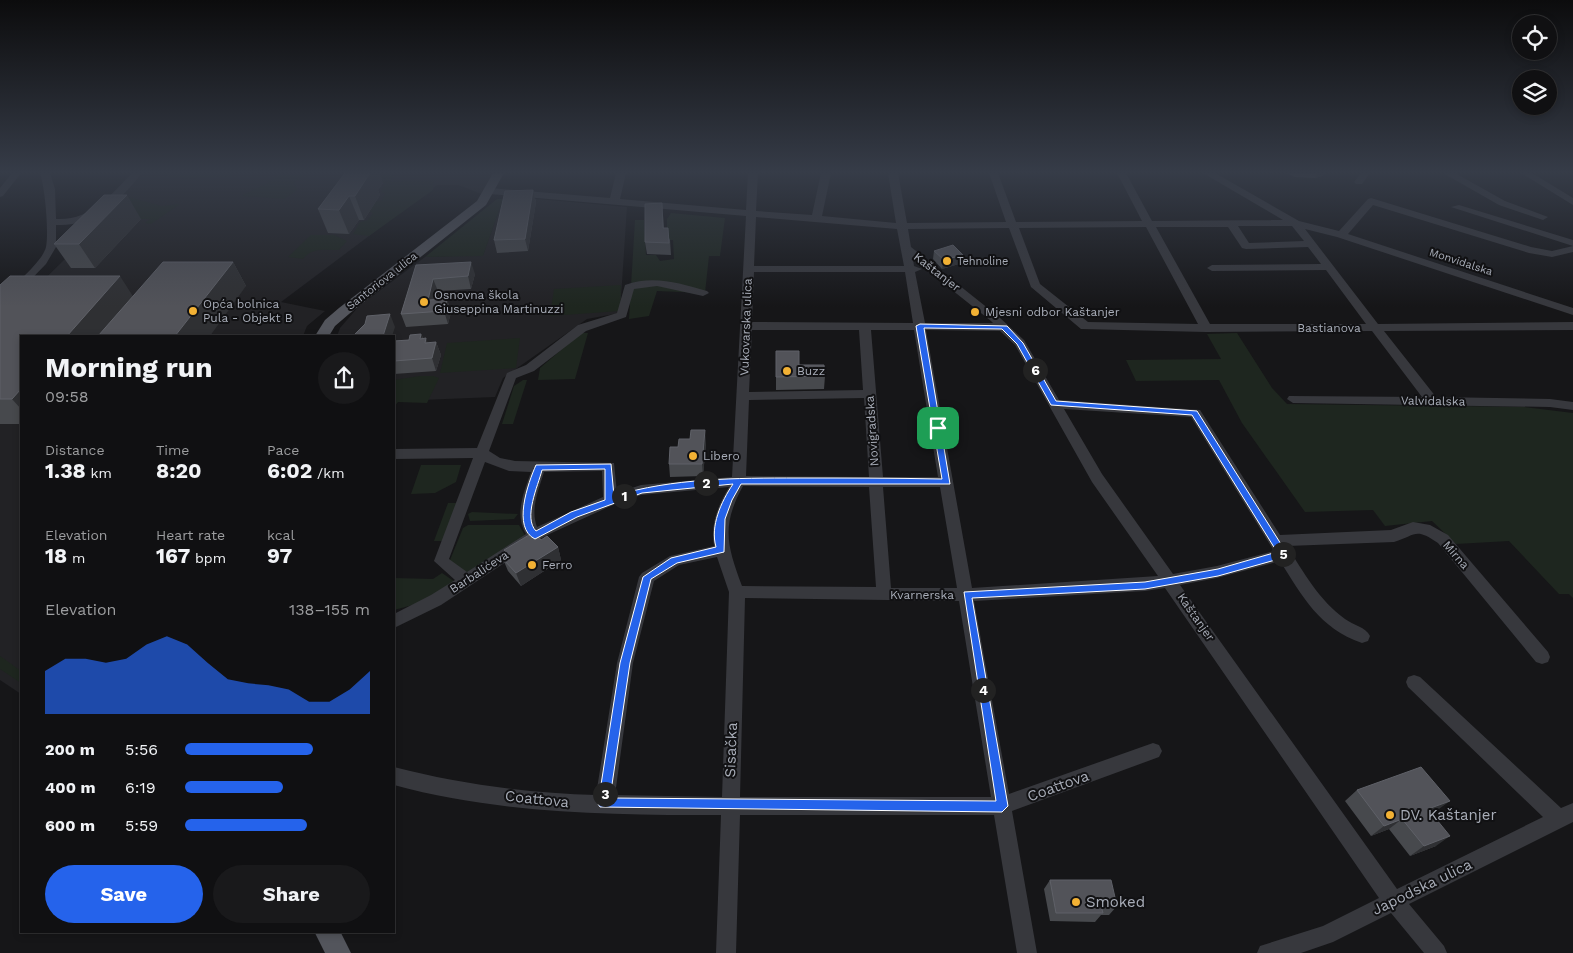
<!DOCTYPE html>
<html lang="en">
<head>
<meta charset="utf-8">
<style>
  body { margin:0; font-family:"Work Sans",sans-serif; background:#19191b; color:#f1f3f6; height:100vh; display:flex; flex-direction:column; font-size:19px; white-space:nowrap }
  * { box-sizing:border-box; margin:0 }
  p { font-size:16px; color:#9c9d9f }
  .icon { flex:none; width:28px; height:28px; fill:none; stroke:currentColor; stroke-width:2; stroke-linecap:round; stroke-linejoin:round }
  .map { position:relative; flex:1; overflow:hidden }
  .details { position:absolute; left:20px; top:335px; width:375px; height:598px; display:flex; flex-direction:column; background:#101012; border-radius:0px; box-shadow:0 2px 8px #0003,0 0 0 1px #303032 }
  .details>* { flex:none }
  .controls { position:absolute; left:1512px; top:15px; display:grid; gap:10px }
  .controls a { display:grid; place-items:center; width:45px; height:45px; border-radius:50%; background:#101012; box-shadow:0 2px 8px #0003,0 0 0 1px #303032; font-size:25px }
  .pin { position:absolute; display:grid; place-items:center; width:42px; height:42px; color:#fff; margin:-21px; border-radius:10px; box-shadow:0 2px 8px #0006 }
  .km { position:absolute; width:25px; height:25px; margin:-12px; border-radius:50%; background:#222; color:#fff; font-size:14px; line-height:25px; text-align:center }
  .round { display:grid; place-items:center; flex:none; width:52px; height:52px; border-radius:26px; background:#19191b }
  .head { display:flex; align-items:center; justify-content:space-between; height:85px; padding:0 25px }
  h1 { font-size:28px; font-weight:700; line-height:38px }
  .figures { display:grid; grid-template-columns:repeat(3,1fr); gap:8px; height:85px; padding:5px 25px }
  .figures div { display:grid; align-content:center }
  .figures b { font-size:21px; font-weight:700 }
  .figures small { font-size:14px; font-weight:400 }
  .figures p { font-size:14px }
  .chart { height:140px; padding:10px 25px }
  .chart p { display:flex; justify-content:space-between }
  .chart svg { width:100%; height:90px; margin-top:5px; fill:#2563eb; opacity:.7 }
  .cta { display:flex; gap:10px; margin-top:auto; padding:10px 25px }
  .cta a { flex:1; height:58px; border-radius:30px; background:#2563eb; color:#fff; font-size:20px; font-weight:700; line-height:58px; text-align:center }
  .cta a+a { background:#19191b; color:#f1f3f6 }
  ul { padding:0 25px; list-style:none; font-size:16px }
  li { display:grid; grid-template-columns:80px 60px 1fr; align-items:center; height:38px }
  li i { height:12px; border-radius:6px; background:#2563eb }
  .map>svg:first-child { display:block }
  .built { fill:#222225 }
  .green { fill:#1e261f }
  .lines { fill:none; stroke-linecap:round; stroke-linejoin:round }
  .minor { fill:#37383d; fill-rule:evenodd }
  .major { fill:#53555c; fill-rule:evenodd }
  .wall { fill:#47494d }
  .shaded-wall { fill:#2f3033 }
  .building { fill:#525359; stroke:#5f6168 }
  .route { fill:#2563eb; stroke:#fff; fill-rule:evenodd }
  .poi-dot { fill:#f2b134; stroke:#111113; stroke-width:2 }
  .labels { text-anchor:middle; dominant-baseline:central; stroke-width:4; stroke-linejoin:round; paint-order:stroke }
  .far-poi-label { font-size:11px; fill:#a8adb8; stroke:#111113; text-anchor:start }
  .far-street-label { font-size:11px; fill:#a8adb8; stroke:#111113 }
  .street-label { font-size:12px; fill:#a8adb8; stroke:#111113 }
  .poi-label { font-size:12px; fill:#a8adb8; stroke:#111113; text-anchor:start }
  .near-street-label { font-size:15px; fill:#a8adb8; stroke:#111113 }
  .near-poi-label { font-size:15px; fill:#a8adb8; stroke:#111113; text-anchor:start }
</style>
</head>
<body>
<div class="map">
<svg width="1573" height="953" viewBox="0 0 1573 953">
  <rect width="100%" height="100%" fill="#161618"/>
  <path class="built" d="M143,173H496L484,195L458,185H437L281,302L325,311L307,326L303,336H21V694L0,680V323L128,197L120,196Z
    M514,197L627,207L620,313L587,319L503,378L495,397L421,400L394,395V336H337L340,328L359,306L425,257L483,255L503,199Z"/>
  <path class="green" d="M151,173H233L231,176L185,179Z
    M280,173L305,175L295,182L297,190L284,199L242,196C256,187 269,185 280,173Z
    M353,173H394L390,182L434,180L433,190L369,236L353,234L360,222L368,220L373,213L368,211L373,203L382,200L385,194L381,191L386,183L347,182Z
    M125,196L162,206L180,204L151,224L145,223L150,219H102Z
    M497,199H503L483,256L425,257Z
    M671,213L725,218L720,256H709L705,293L657,291L649,316L629,319L635,220H644L646,255H656L660,261L674,259L673,240H667V219Z
    M311,235H334L347,241L339,250C325,250 312,247 303,259L288,257Z
    M621,285L620,311L550,316L554,289Z
    M581,333H588L575,379L538,380L540,368Z
    M1237,333L1272,388L1287,404L1524,407L1573,413V598L1569,594H1559L1509,541L1456,544L1432,521L1385,526L1373,510L1305,512L1242,423L1219,380L1136,381L1126,360L1221,359L1207,334Z
    M520,338L516,368L440,373L447,343Z
    M420,376H433L439,378L427,403L398,402L394,407V380Z
    M523,380H527L513,424H502L514,386Z
    M421,465H461L456,482L435,493L411,494Z
    M448,503H459L446,541H434Z
    M472,512L518,514L514,519L470,521L468,514Z
    M468,525H519L527,539L466,579L448,565L463,528Z
    M442,573L458,584L435,599L394,610V578L433,579Z
    M0,656L21,671V683L0,669Z"/>
  <g class="lines">
    <path class="minor" d="M12,173H21L3,196L0,197V188Z
      M40,173H50L55,189L56,219C90,221 110,196 132,173H142C120,201 93,227 56,225V247L46,264L4,307L0,308V299C12,286 42,263 46,247C49,232 45,188 40,173Z
      M616,173H626L620,199L746,210L748,173H758L756,211L812,215L821,173H831L822,216L896,223L888,173H898L907,223L1006,222L989,173H998L1016,222L1142,221L1117,173H1126L1152,221L1283,220L1203,173H1215L1299,221L1339,231L1368,199L1371,198L1531,247L1552,251L1573,246L1451,207L1459,205L1573,240V252L1552,257L1529,253L1373,205L1348,234L1573,308V315L1337,237L1305,229L1378,324L1573,322V330L1384,331L1436,397L1550,399L1573,402V410L1550,407L1293,403L1287,399L1289,396L1422,397L1372,331L1206,332L1081,329L1031,287L1009,228L908,229L911,247L999,317L1024,340L1059,400L1200,410L1280,535L1391,530L1413,522L1430,525L1448,535L1548,652L1550,657L1548,662L1542,664L1536,662L1438,543C1415,527 1416,535 1394,542L1287,546C1304,573 1319,600 1345,619C1353,625 1366,627 1370,636L1368,641L1362,643C1319,628 1303,597 1280,561L1217,578L1180,585L1397,889L1543,817L1408,687L1406,682L1408,677L1414,675L1420,677L1561,808L1573,803V822L1409,904L1444,946L1447,953H1424L1391,913L1333,942L1301,953H1257L1260,946L1323,926L1379,898L1165,588L1145,591L974,601L1009,794L1153,743L1159,745L1162,751L1159,757L1012,811L1037,953H1017L994,815H740L736,953H716L721,815C612,815 500,814 394,785V767C459,784 529,793 596,795L617,663L639,577L642,573L670,556L714,546C710,524 718,506 729,487L641,495L615,504L545,536L441,605L394,628V614L431,595L455,580L434,561L473,458L394,459V449L477,448L507,373L526,365L578,325L617,313L625,285C654,275 678,283 707,291L709,293L703,296L657,286L634,289L626,317L586,331L534,371L516,378L489,451L500,458L515,461L614,463L617,493L641,485L732,477L746,216L490,194L485,191L490,188L610,198ZM756,217L897,229L904,266H754ZM1238,226H1292L1304,241L1249,243ZM1146,227L1198,324L1088,322L1040,284L1019,228ZM1156,227H1228L1242,248L1246,249L1308,247L1321,264L1212,265L1207,268L1212,271L1326,270L1366,324H1210ZM913,259L991,321L993,323H925L915,272L922,269L914,266ZM754,272H905L913,323L752,322ZM752,330H859L863,390L749,392ZM871,330H914L938,477H883ZM926,330L1000,331L1015,345L1092,482L1158,576L972,588ZM864,398L869,477L746,476L749,400ZM1064,409L1191,417L1274,551L1217,566L1173,574L1102,474ZM485,462L509,471L531,472C524,492 514,514 526,534L467,572L449,559ZM602,471L603,497L537,527C530,509 539,489 544,472ZM743,486L869,487L876,587L742,586C727,545 721,526 743,486ZM883,487H940L957,588H891ZM717,557L729,592L722,797L615,795L633,663L654,581L679,565ZM745,598L959,601L991,797H740Z
      M1361,173H1370L1362,184H1356L1354,182Z
      M1443,173H1455L1505,201L1548,217L1543,220L1499,205Z
      M1521,173H1532L1573,198V205Z"/>
    <path class="major" d="M493,173H504L486,205L349,314L335,326L329,336H315L325,320L339,308L477,201Z
      M314,931H340L351,953H325Z"/>
  </g>
  <path class="wall" d="M345,173L383,183L378,190L380,195L364,220H359L349,234L328,233L318,209Z
    M1286,173H1326L1322,176L1315,178L1295,177Z
    M533,190L536,202L528,251L497,253L494,240Z
    M663,215L664,228L670,240L671,255L647,254L645,242Z
    M141,219L95,268H71L54,244Z
    M934,251L963,255L962,263L942,269L933,259Z
    M233,262L246,286L21,336V424H0V285L133,296Z
    M416,265L475,274L471,289L438,291L436,300L447,299L451,312L448,324L406,327L401,314Z
    M421,334L423,338L428,343L436,342L441,355L436,371L394,374V341L409,340Z
    M776,351L799,365L825,376L824,389L776,390Z
    M706,443L703,476L670,477L669,464L678,447Z
    M541,540L558,547L561,560L521,586L508,571L503,559L507,557L504,550Z
    M1357,790L1436,811L1431,813L1436,846L1410,856L1389,829L1371,836L1345,801Z
    M1050,880L1117,906L1109,915H1101L1095,922L1050,921L1044,889Z"/>
  <path class="shaded-wall" d="M367,173H380L383,183L378,190L380,195L364,220L355,196Z
    M1317,173H1326L1322,176L1315,178Z
    M533,190L536,202L528,251L525,239Z
    M127,195L141,219L95,268L79,244Z
    M349,196L359,220L349,234L339,210Z
    M963,255L962,263L942,269L944,260Z
    M233,262L246,286L210,336H175Z
    M471,262L475,274L471,289L468,276Z
    M120,276L136,301L107,336H67Z
    M433,279L438,291L432,313L428,300Z
    M447,299L451,312L448,324L444,311Z
    M390,314L395,327L392,336H383Z
    M421,334L425,343L426,338L431,351L420,339Z
    M436,342L441,355L436,371L432,358Z
    M21,389V409L12,399Z
    M705,430L706,443L703,476L702,464Z
    M558,547L561,560L521,586L516,573Z
    M1450,801L1436,811L1415,819L1428,809Z
    M1402,819L1389,829L1371,836L1384,826Z
    M1450,836L1436,846L1410,856L1424,846Z"/>
  <path class="building" d="M345,173H370L355,196H349L339,210L318,209Z
    M533,190L525,239L494,240L505,191Z
    M104,195H127L79,244H54Z
    M662,203L663,228H668L669,243L645,242V204Z
    M953,245L963,255L944,260L934,251Z
    M163,262H233L175,336H98Z
    M471,262L468,276L433,279L428,300L447,299L444,311L401,314L416,265Z
    M10,276H120L67,336H21V389L12,399H0V285Z
    M390,314L383,336H353L365,324L367,316Z
    M421,334L420,339L426,338L425,343L436,342L432,358L394,361V341L409,340L410,335Z
    M776,351H799V365H824L825,376L776,377Z
    M691,430H705L702,464H669L670,447H678L679,439H690Z
    M534,532L541,540L547,536L558,547L516,573L503,559L509,555L504,550Z
    M1421,767L1450,801L1428,809L1450,836L1424,846L1402,819L1384,826L1357,790Z
    M1050,880H1111L1117,906H1101L1103,913H1056Z"/>
  <linearGradient id="sky" x2="0" y2="1"><stop stop-color="#0c0c0d"/><stop offset="0.56" stop-color="#363c48"/><stop offset="1" stop-color="#363c48" stop-opacity="0"/></linearGradient>
  <rect width="1573" height="307" fill="url(#sky)"/>
  <path class="route" d="M920,324L1007,326L1023,343L1056,401L1197,411L1286,552V557L1218,576L1145,589L972,598L1008,806L1002,812L600,807L598,804L620,663L643,577L671,558L716,547C710,526 721,502 733,484L642,493L577,517L535,539C512,528 528,483 536,465L611,464L614,496C673,478 736,478 798,478C846,478 894,478 942,479L916,326ZM924,328L1002,329L1017,344L1051,405L1192,415L1277,552L1218,569L1145,582L964,592L996,801L610,798L630,663L651,579L677,563L724,552L725,519L732,500L741,484H950ZM605,469V500L571,512L536,531C523,518 538,486 542,470Z"/>
  <g class="poi-dot">
    <circle cx="947" cy="261" r="5"/>
    <circle cx="424" cy="302" r="5"/>
    <circle cx="193" cy="311" r="5"/>
    <circle cx="975" cy="312" r="5"/>
    <circle cx="787" cy="371" r="5"/>
    <circle cx="693" cy="456" r="5"/>
    <circle cx="532" cy="565" r="5"/>
    <circle cx="1390" cy="815" r="5"/>
    <circle cx="1076" cy="902" r="5"/>
  </g>
  <g class="labels">
    <g class="far-poi-label">
      <text x="957" y="261">Tehnoline</text>
    </g>
    <g class="far-street-label">
      <text transform="translate(1461 262) rotate(18)">Monvidalska</text>
      <text transform="translate(382 281) rotate(-38)">Santoriova ulica</text>
    </g>
    <g class="street-label">
      <text transform="translate(937 272) rotate(38)">Kaštanjer</text>
      <text transform="translate(746 327) rotate(-88)">Vukovarska ulica</text>
      <text x="1329" y="328">Bastianova</text>
      <text transform="translate(1433 401) rotate(1)">Valvidalska</text>
      <text transform="translate(872 431) rotate(-94)">Novigradska</text>
      <text transform="translate(1456 555) rotate(49)">Mirna</text>
      <text transform="translate(479 572) rotate(-33)">Barbalićeva</text>
      <text x="922" y="595">Kvarnerska</text>
      <text transform="translate(1196 617) rotate(55)">Kaštanjer</text>
    </g>
    <g class="poi-label">
      <text x="434" y="295">Osnovna škola<tspan x="434" dy="14">Giuseppina Martinuzzi</tspan></text>
      <text x="203" y="304">Opća bolnica<tspan x="203" dy="14">Pula - Objekt B</tspan></text>
      <text x="985" y="312">Mjesni odbor Kaštanjer</text>
      <text x="797" y="371">Buzz</text>
      <text x="703" y="456">Libero</text>
      <text x="542" y="565">Ferro</text>
    </g>
    <g class="near-street-label">
      <text transform="translate(731 750) rotate(-88)">Sisačka</text>
      <text transform="translate(1058 786) rotate(-20)">Coattova</text>
      <text transform="translate(537 799) rotate(6)">Coattova</text>
      <text transform="translate(1422 887) rotate(-26)">Japodska ulica</text>
    </g>
    <g class="near-poi-label">
      <text x="1400" y="815">DV. Kaštanjer</text>
      <text x="1086" y="902">Smoked</text>
    </g>
  </g>
</svg>
<div class="controls">
<a><svg class="icon" aria-label="locate" viewBox="0 0 24 24"><circle cx="12" cy="12" r="6"/><path d="M12 2v4M12 18v4M2 12h4M18 12h4"/></svg></a>
<a><svg class="icon" aria-label="layers" viewBox="0 0 24 24"><path d="M12 4l9 5-9 5-9-5zM3 14l9 5 9-5"/></svg></a>
</div>
<div class="pin" style="left:938px;top:428px;background:#1e9e55"><svg class="icon" aria-label="arrive" viewBox="0 0 24 24"><path d="M6 21V4h12l-3 4 3 4H6"/></svg></div>
<b class="km" style="left:624px;top:496px">1</b>
<b class="km" style="left:706px;top:483px">2</b>
<b class="km" style="left:605px;top:794px">3</b>
<b class="km" style="left:983px;top:690px">4</b>
<b class="km" style="left:1283px;top:554px">5</b>
<b class="km" style="left:1035px;top:370px">6</b>
<section class="details">
<div class="head"><div><h1>Morning run</h1><p>09:58</p></div><a class="round"><svg class="icon" aria-label="share" viewBox="0 0 24 24"><path d="M12 15V3M7 8l5-5 5 5M5 13v7h14v-7"/></svg></a></div>
<div class="figures">
<div><p>Distance</p><b>1.38<small> km</small></b></div>
<div><p>Time</p><b>8:20</b></div>
<div><p>Pace</p><b>6:02<small> /km</small></b></div>
</div>
<div class="figures">
<div><p>Elevation</p><b>18<small> m</small></b></div>
<div><p>Heart rate</p><b>167<small> bpm</small></b></div>
<div><p>kcal</p><b>97</b></div>
</div>
<div class="chart"><p><span>Elevation</span>138–155 m</p>
<svg viewBox="0 0 160 44" preserveAspectRatio="none"><path d="M0 44V23L10 17L20 17L30 19L40 17L50 10L60 6L70 10L80 19L90 27L100 29L110 30L120 32L130 38L140 38L150 32L160 23V44z"/></svg>
</div>
<ul>
<li><b>200 m</b>5:56<i style="width:69%"></i></li>
<li><b>400 m</b>6:19<i style="width:53%"></i></li>
<li><b>600 m</b>5:59<i style="width:66%"></i></li>
</ul>
<div class="cta"><a>Save</a><a>Share</a></div>
</section>
</div>
</body>
</html>
